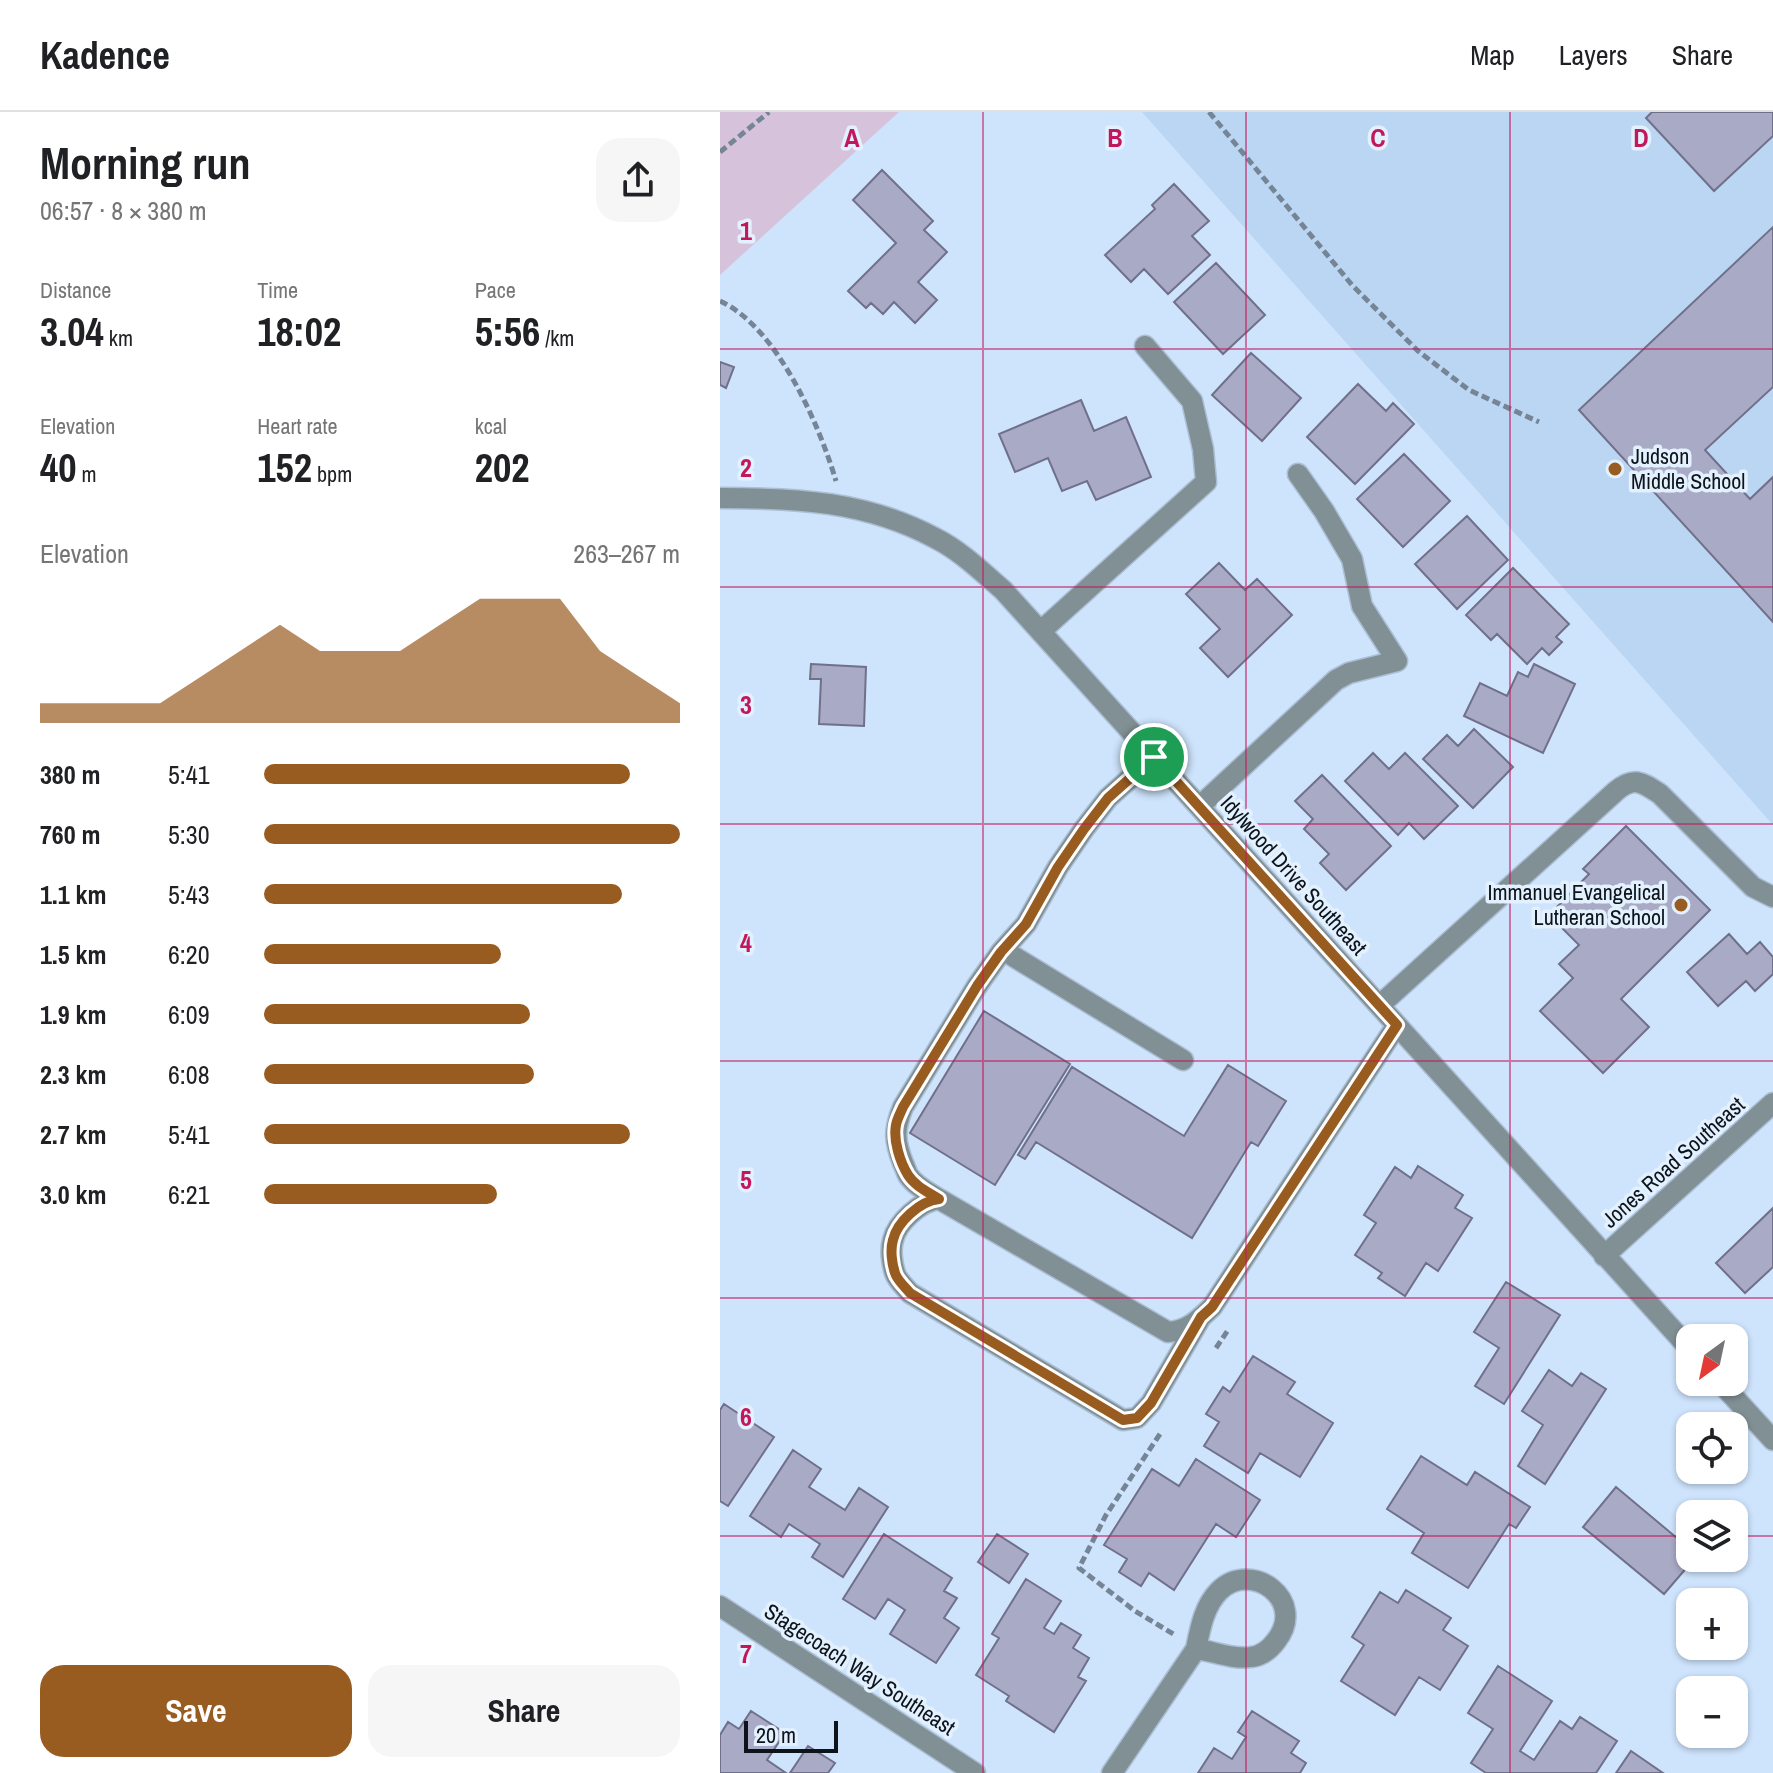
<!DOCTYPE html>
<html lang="en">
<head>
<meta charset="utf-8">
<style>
  body { margin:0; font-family:"Archivo Narrow",sans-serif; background:#f6f6f6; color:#202124; height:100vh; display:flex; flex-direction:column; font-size:30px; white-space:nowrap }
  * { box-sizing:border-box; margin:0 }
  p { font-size:26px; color:#757577 }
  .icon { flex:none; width:44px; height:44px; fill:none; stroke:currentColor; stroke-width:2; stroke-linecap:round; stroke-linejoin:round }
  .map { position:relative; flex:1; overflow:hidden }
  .drawer { display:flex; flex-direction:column; background:#fff; width:720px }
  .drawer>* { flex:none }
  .needle { width:52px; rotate:213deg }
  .buttons { position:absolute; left:956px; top:1212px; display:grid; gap:16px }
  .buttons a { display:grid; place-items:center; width:72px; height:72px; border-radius:16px; background:#fff; box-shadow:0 2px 6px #0004; font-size:40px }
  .scale { position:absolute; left:24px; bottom:20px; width:94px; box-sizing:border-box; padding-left:8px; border:4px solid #0c131b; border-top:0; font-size:22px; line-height:28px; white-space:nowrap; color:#0c131b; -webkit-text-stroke:6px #e3f0fe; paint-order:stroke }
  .pin { position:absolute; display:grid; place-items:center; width:68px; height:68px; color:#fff; margin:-34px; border:4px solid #fff; border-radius:50%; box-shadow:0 2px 8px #0007 }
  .round { display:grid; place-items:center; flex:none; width:84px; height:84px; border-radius:24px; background:#f6f6f6 }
  .headline { display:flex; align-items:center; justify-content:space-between; height:136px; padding:0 40px }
  h1 { font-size:44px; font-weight:800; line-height:60px }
  .metrics { display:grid; grid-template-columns:repeat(3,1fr); gap:12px; height:136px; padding:8px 40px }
  .metrics div { display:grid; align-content:center }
  .metrics b { font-size:40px; font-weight:800 }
  .metrics small { font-size:22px; font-weight:400 }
  .metrics p { font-size:22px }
  .chart { height:224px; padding:16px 40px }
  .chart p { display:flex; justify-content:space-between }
  .chart svg { width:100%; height:144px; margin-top:8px; fill:#995c20; opacity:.7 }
  .action { display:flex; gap:16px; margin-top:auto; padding:16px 40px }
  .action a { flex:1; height:92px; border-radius:24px; background:#995c20; color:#fff; font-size:32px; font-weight:800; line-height:92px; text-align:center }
  .action a+a { background:#f6f6f6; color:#202124 }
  ul { padding:0 40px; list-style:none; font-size:26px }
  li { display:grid; grid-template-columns:128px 96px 1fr; align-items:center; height:60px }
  li i { height:20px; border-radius:10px; background:#995c20 }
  header { display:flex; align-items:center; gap:48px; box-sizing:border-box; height:112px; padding:0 40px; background:#fff; border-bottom:2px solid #e0e0e0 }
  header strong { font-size:38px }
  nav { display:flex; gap:44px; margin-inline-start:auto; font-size:28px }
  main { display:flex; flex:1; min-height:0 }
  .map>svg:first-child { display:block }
  .built { fill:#bbd6f3 }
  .green { fill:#d6c3db }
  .building { fill:#a9aac6; stroke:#70708a; stroke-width:2 }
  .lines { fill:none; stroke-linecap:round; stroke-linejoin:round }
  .minor-casing { stroke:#abbed4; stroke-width:23 }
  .path { stroke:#768596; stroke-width:5; stroke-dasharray:8 4; stroke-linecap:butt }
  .minor { stroke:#819094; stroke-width:20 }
  .route-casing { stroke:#fff; stroke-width:16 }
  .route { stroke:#995c20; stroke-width:10 }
  .grid { fill:none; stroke:#c2185b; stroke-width:2; stroke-opacity:0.55 }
  .poi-dot { fill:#995c20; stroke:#e3f0fe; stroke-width:3 }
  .labels { text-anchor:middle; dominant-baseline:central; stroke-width:7; stroke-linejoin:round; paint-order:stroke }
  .poi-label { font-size:22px; fill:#0c131b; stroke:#e3f0fe; text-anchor:start }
  .street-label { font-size:22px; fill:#0c131b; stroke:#e3f0fe }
  .grid-label { font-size:26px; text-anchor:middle; font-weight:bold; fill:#c2185b; stroke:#e3f0fe; stroke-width:7; stroke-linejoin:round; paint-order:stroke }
</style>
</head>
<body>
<header>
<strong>Kadence</strong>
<nav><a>Map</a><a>Layers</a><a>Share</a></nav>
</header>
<main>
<section class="drawer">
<div class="headline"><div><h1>Morning run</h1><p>06:57 · 8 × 380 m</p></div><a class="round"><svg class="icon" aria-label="share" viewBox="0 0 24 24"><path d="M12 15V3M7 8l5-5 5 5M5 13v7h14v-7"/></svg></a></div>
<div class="metrics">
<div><p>Distance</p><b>3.04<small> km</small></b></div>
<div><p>Time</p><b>18:02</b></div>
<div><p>Pace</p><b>5:56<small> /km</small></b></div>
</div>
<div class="metrics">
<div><p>Elevation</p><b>40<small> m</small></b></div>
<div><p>Heart rate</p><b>152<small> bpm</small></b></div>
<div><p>kcal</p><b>202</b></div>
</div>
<div class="chart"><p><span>Elevation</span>263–267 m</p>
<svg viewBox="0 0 160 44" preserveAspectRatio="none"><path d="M0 44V38L10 38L20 38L30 38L40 30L50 22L60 14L70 22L80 22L90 22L100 14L110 6L120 6L130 6L140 22L150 30L160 38V44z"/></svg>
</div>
<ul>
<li><b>380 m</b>5:41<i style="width:88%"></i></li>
<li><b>760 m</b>5:30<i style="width:100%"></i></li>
<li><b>1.1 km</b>5:43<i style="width:86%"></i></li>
<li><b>1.5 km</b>6:20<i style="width:57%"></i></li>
<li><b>1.9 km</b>6:09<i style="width:64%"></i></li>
<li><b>2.3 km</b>6:08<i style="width:65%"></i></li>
<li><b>2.7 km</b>5:41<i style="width:88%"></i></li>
<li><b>3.0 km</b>6:21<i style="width:56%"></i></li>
</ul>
<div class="action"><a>Save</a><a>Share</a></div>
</section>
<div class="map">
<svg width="1053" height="1661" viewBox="0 0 1053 1661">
  <rect width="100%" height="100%" fill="#cee4fc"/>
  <path class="built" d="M422,0H1053V713Z"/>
  <path class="green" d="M0,0H179L0,163Z"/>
  <path class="building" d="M932,0H1053V24L994,79L926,6Z
    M162,58L213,109L204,118L227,140L198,170L217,188L195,211L174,190L163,202L151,191L146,196L128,179L176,131L133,88Z
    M454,72L489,109L472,124L490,143L448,182L424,157L411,170L385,143L435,97L432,93Z
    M1053,115V275L985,338L1030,387L1053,365V510L859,298Z
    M496,151L545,203L503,242L454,190Z
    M531,241L581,286L542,329L492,283Z
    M0,250L14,255L6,276L0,273Z
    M638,272L666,299L673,291L694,312L635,372L587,325Z
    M361,288L374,319L406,305L431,365L376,388L367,369L342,379L328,346L295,360L279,322Z
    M684,342L730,389L683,435L637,387Z
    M747,404L788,448L737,497L695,452Z
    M499,451L525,478L537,467L572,503L508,565L480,536L500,517L466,482Z
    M793,456L849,512L836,525L842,530L829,543L822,536L807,552L777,522L771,528L746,503Z
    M91,552L146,555L144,614L99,612L101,567H90Z
    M814,552L855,572L823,641L744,604L760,571L787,584L798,560L808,565Z
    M754,617L793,655L753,696L703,647L727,623L738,634Z
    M653,641L669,657L685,641L738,694L704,727L689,711L678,723L625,669Z
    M602,663L671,734L626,778L600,751L609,742L584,717L593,707L575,689Z
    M906,714L990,798L901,887L929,915L883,961L820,899L853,866L839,852L859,833L829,803L869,762L863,757Z
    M1009,822L1027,842L1040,830L1053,845V862L1035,879L1026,869L998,894L967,860Z
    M264,899L350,952L275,1073L190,1021Z
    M508,953L566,989L538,1034L531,1030L472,1126L316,1030L305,1047L298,1043L352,955L464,1024Z
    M698,1054L743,1083L735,1096L752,1106L718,1159L706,1151L685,1184L658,1166L662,1161L635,1143L656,1111L644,1103L675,1055L691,1066Z
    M1053,1096V1155L1025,1181L996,1151Z
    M786,1170L840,1203L784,1292L755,1274L779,1236L754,1220Z
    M533,1244L575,1270L567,1282L613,1311L580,1365L540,1341L528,1361L484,1334L499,1310L486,1302L503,1275L510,1280Z
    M829,1258L852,1274L861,1261L886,1277L825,1372L798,1354L823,1313L802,1299Z
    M4,1292L54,1325L8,1394L0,1389V1298Z
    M73,1338L101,1357L89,1375L125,1398L139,1376L168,1395L123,1465L92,1445L100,1432L69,1412L61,1425L30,1404Z
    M701,1344L747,1373L755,1360L810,1395L796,1416L789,1412L748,1476L692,1441L704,1421L667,1397Z
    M476,1347L540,1388L516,1425L496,1412L454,1478L429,1461L421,1474L399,1460L407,1447L384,1433L432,1357L459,1374Z
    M896,1375L970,1437V1446H975L944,1482L863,1415Z
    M164,1422L232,1466L224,1479L237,1486L224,1506L239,1516L216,1551L170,1522L185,1498L168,1487L155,1507L123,1487Z
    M277,1422L308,1442L289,1471L258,1450Z
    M306,1467L341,1489L324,1516L334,1522L341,1511L361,1523L353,1536L369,1546L358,1565L366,1569L334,1620L286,1589L289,1584L256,1563L279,1526L272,1522Z
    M686,1478L731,1506L723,1518L748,1534L720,1578L699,1565L675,1603L621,1569L644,1533L632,1525L660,1480L678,1491Z
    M778,1554L832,1589L800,1639L814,1648L840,1609L852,1617L860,1605L897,1629L876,1661H766L751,1651L773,1617L748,1601Z
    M31,1599L65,1621L47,1648L66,1661H0V1623L8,1610L19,1617Z
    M532,1599L579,1629L571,1641L586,1651L580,1661H478L494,1636L512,1647L526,1625L518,1620Z
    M88,1634L115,1651L108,1661H70Z
    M911,1639L943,1661H896Z"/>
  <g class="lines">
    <g class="minor-casing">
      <path id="minor" d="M0,386C76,386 146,389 215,426C241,439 262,460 283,478L970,1237
        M321,519L486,370L483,337L472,289L425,234
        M480,694L616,568L629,561L677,549L642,494L632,447L604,399L578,362
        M283,838L463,948
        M660,893L896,679C914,664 922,670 940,682L1033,775L1053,785
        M219,1087C208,1080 195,1074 188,1063C186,1059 185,1055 183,1051C174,1028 174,1017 183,995L257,874L281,840L306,812L338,755L364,717L388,686L434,645
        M884,1144L1053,991
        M481,1205L431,1291L417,1306L403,1308L190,1181C185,1175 177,1168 175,1161C172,1152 170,1138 173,1128C177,1111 200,1089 219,1087L448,1220C468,1219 478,1208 492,1195L677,913
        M1000,1270L1053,1328
        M0,1494L255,1661
        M392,1661L476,1537C480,1517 484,1494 499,1479C531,1447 588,1488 556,1529C550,1537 541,1544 531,1545C513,1548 493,1539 476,1537"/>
    </g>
    <path class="path" d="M489,0L632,173L698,239L749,278L819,310
      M0,40L49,0
      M0,189C57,215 99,312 116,369
      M496,1236L508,1218
      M440,1322L386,1403L359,1456L415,1499L455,1523"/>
    <use href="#minor" class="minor"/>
  </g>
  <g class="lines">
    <g class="route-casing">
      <path id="route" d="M434,645L677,913L492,1195L481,1205L431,1291L417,1306L403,1308L190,1181C185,1175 177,1168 175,1161C172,1152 170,1138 173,1128C177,1110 200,1089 219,1087C208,1080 195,1074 188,1063C180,1050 173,1028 176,1013C177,1007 181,1000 183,995L257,874L281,840L306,812L338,755L364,717L388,686Z"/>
    </g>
    <use href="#route" class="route"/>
  </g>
  <path class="grid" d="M263,0V1661M526,0V1661M790,0V1661M0,237H1053M0,475H1053M0,712H1053M0,949H1053M0,1186H1053M0,1424H970M1014,1424H1053"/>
  <g class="poi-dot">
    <circle cx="895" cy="357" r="8"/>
    <circle cx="961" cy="793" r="8"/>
  </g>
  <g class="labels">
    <g class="poi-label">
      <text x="911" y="344">Judson<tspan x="911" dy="25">Middle School</tspan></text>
      <text x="945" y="780" text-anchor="end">Immanuel Evangelical<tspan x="945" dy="25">Lutheran School</tspan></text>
    </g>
    <g class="street-label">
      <text transform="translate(574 763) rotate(48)">Idylwood Drive Southeast</text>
      <text transform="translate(953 1050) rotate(-42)">Jones Road Southeast</text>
      <text transform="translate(140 1557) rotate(33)">Stagecoach Way Southeast</text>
    </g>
  </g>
  <g class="grid-label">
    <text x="132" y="35">A</text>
    <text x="395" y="35">B</text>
    <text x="658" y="35">C</text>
    <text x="921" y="35">D</text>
    <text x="26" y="128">1</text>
    <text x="26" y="365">2</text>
    <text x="26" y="602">3</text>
    <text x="26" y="840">4</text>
    <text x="26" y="1077">5</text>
    <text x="26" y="1314">6</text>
    <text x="26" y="1551">7</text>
  </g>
</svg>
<div class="buttons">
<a><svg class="needle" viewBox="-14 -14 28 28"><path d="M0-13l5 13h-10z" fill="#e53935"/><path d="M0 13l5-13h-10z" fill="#757577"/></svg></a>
<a><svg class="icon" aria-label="locate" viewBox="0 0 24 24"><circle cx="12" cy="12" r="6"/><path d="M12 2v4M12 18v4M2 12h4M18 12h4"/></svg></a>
<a><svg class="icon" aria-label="layers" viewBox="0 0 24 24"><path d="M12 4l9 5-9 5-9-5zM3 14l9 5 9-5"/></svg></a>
<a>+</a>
<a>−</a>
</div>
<div class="scale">20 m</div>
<div class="pin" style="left:434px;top:645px;background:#1e9e55"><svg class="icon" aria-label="arrive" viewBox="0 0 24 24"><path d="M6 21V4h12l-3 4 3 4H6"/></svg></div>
</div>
</main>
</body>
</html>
